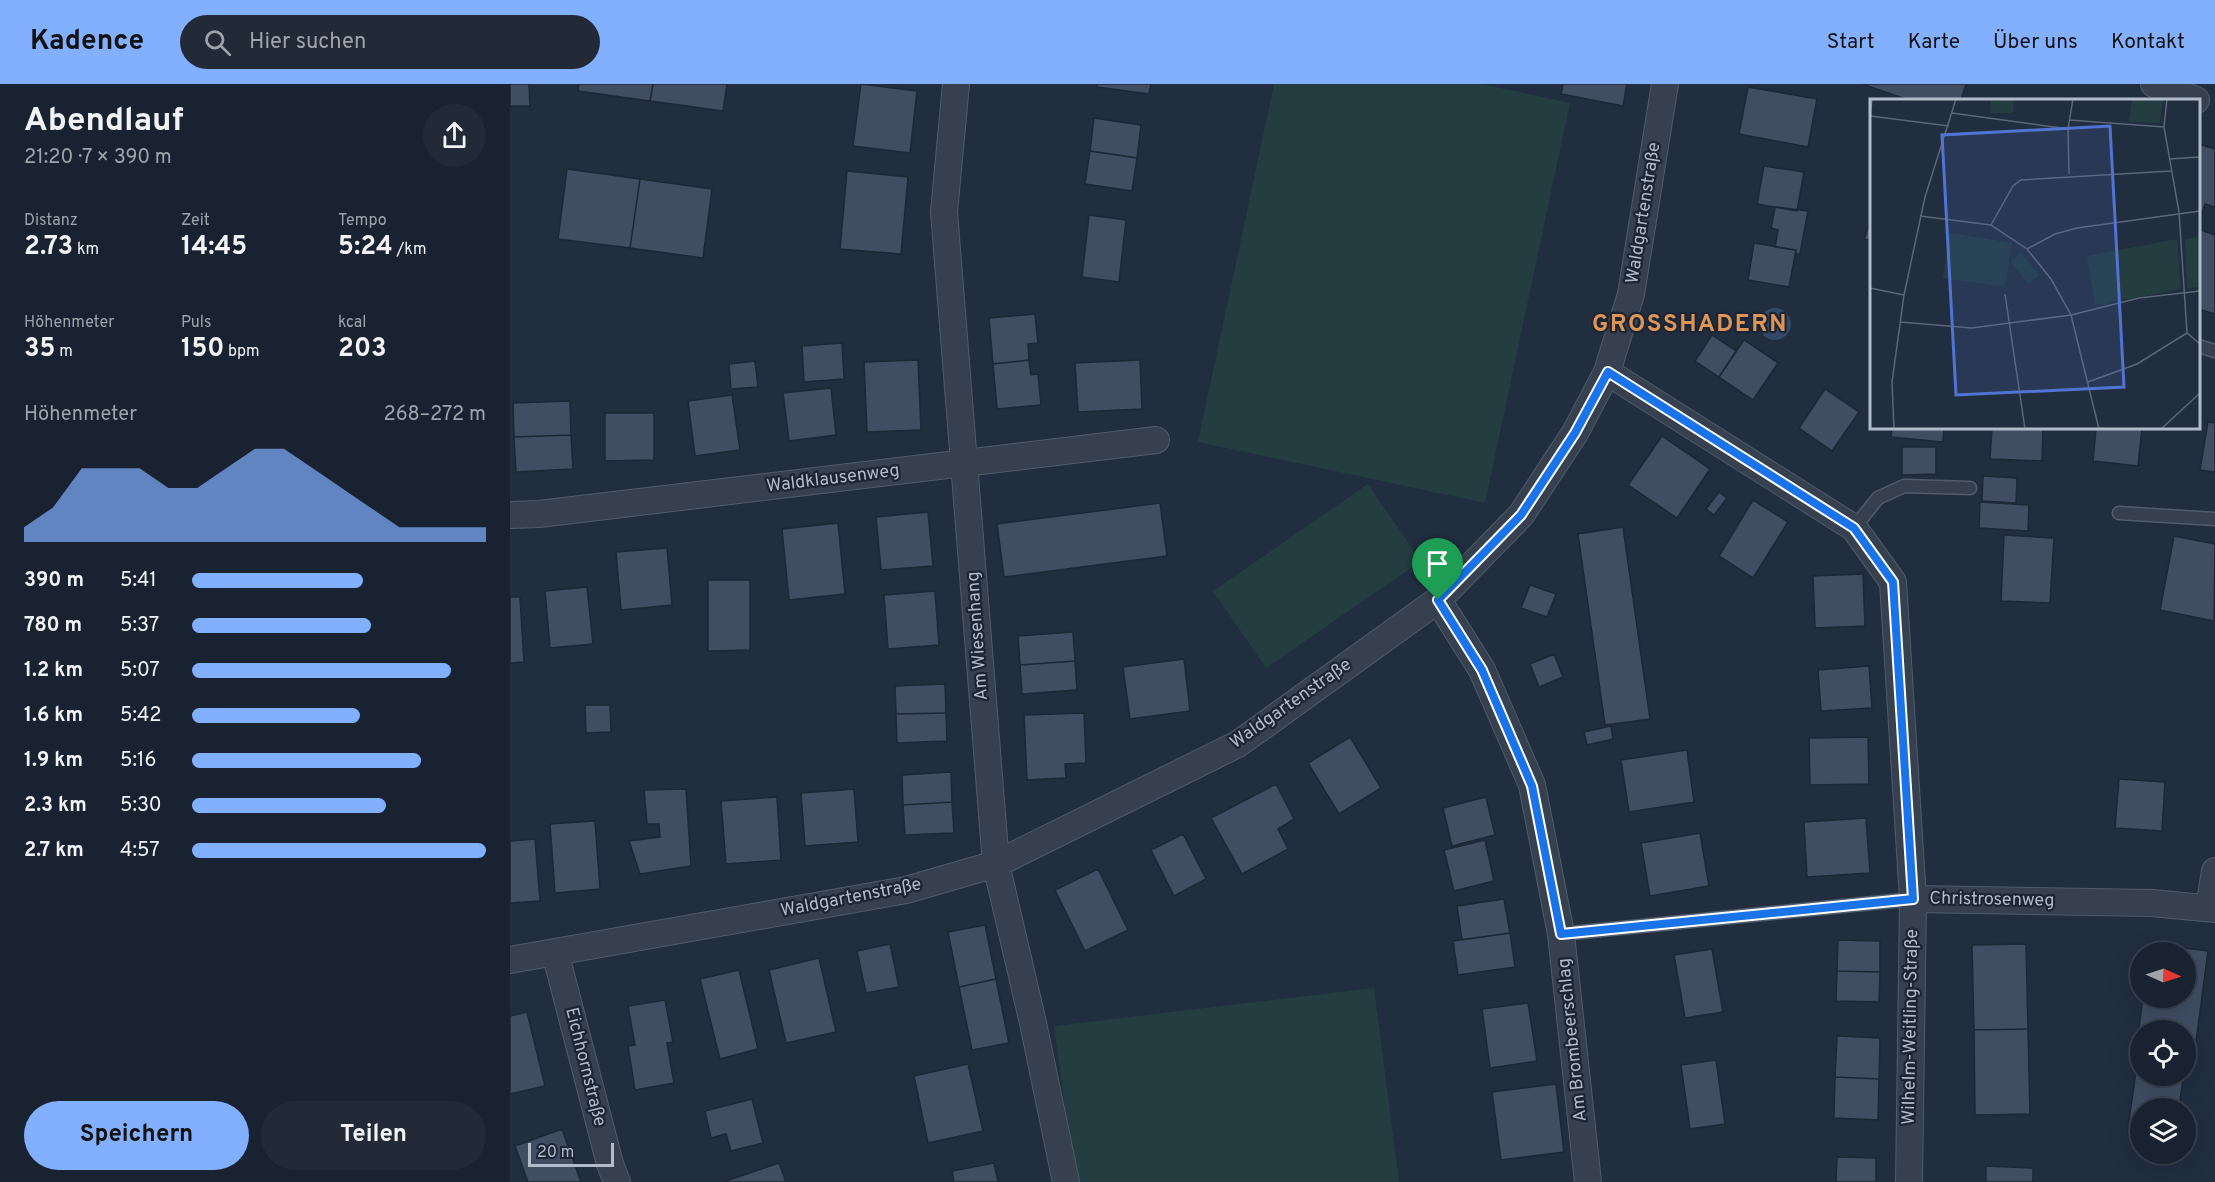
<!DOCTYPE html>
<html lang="de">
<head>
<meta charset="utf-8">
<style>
  body { margin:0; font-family:Overpass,sans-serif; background:#222a38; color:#f1f3f6; height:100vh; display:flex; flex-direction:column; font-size:22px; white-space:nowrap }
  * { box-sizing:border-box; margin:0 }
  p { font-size:20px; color:#9fa4ab }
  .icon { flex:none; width:33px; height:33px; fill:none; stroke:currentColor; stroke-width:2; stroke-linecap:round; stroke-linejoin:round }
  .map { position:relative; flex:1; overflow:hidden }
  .details { display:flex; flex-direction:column; background:#192230; width:510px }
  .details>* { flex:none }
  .needle { width:39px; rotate:93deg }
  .fabs { position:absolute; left:1620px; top:858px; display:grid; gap:12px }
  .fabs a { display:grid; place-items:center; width:66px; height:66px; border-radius:50%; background:#192230; box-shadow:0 6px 24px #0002,0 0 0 2px #373f4c; font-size:30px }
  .scale { position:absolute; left:18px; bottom:15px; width:86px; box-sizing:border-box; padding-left:6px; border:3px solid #b1bbca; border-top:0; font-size:16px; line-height:21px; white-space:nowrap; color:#b1bbca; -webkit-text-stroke:4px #1b2534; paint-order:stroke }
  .pin { position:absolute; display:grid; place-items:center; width:51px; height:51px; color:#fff; margin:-62px -26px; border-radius:50% 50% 50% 0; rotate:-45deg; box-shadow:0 0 6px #0007 }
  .pin .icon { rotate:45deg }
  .round { display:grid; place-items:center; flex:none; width:63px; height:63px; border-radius:32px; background:#222a38 }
  .summary { display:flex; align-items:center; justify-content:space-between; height:102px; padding:0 24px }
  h1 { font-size:33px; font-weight:700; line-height:45px }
  .stats { display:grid; grid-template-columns:repeat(3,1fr); gap:9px; height:102px; padding:6px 24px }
  .stats div { display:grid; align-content:center }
  .stats b { font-size:26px; font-weight:700 }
  .stats small { font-size:16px; font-weight:400 }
  .stats p { font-size:16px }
  .chart { height:168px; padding:12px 24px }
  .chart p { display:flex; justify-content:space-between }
  .chart svg { width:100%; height:108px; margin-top:6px; fill:#82b0ff; opacity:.7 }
  .action { display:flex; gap:12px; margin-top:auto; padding:12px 24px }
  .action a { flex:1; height:69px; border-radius:36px; background:#82b0ff; color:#111; font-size:24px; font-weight:700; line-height:69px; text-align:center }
  .action a+a { background:#222a38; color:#f1f3f6 }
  ul { padding:0 24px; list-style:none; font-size:20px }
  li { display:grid; grid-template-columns:96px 72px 1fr; align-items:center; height:45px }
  li i { height:15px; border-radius:8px; background:#82b0ff }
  header { display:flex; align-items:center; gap:36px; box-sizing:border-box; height:84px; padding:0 30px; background:#82b0ff; color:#111 }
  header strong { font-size:28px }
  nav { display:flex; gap:33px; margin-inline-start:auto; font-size:21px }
  .search { width:420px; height:54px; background:#222a38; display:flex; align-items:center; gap:15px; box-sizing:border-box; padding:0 21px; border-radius:33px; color:#9fa4ab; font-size:22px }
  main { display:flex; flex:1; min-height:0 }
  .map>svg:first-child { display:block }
  .green { fill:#233d41 }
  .water { fill:#334868 }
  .building { fill:#404d62; stroke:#1d2736; stroke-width:1.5 }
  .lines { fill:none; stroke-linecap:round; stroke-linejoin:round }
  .service-casing { stroke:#515b6a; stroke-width:15 }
  .minor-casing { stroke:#515b6a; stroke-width:28 }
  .service { stroke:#36404f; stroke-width:12 }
  .minor { stroke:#36404f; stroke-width:26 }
  .route-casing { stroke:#fff; stroke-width:12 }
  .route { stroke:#1a73e8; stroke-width:8 }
  .labels { text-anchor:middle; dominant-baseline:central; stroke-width:4.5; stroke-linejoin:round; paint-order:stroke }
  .street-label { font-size:18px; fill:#b1bbca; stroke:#1b2534 }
  .district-label { font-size:24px; font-weight:bold; letter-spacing:1.5px; fill:#df9558; stroke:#1b2534 }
  .inset-road { fill:none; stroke:#5b6677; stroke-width:1.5 }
  .view { fill:#5174d3; fill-opacity:0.15; stroke:#5174d3; stroke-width:3 }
  .inset-edge { fill:none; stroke:#b1bbca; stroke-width:3 }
</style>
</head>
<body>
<header>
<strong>Kadence</strong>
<div class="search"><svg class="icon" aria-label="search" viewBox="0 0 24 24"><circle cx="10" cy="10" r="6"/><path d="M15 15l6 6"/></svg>Hier suchen</div>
<nav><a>Start</a><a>Karte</a><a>Über uns</a><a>Kontakt</a></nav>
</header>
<main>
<section class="details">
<div class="summary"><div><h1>Abendlauf</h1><p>21:20 · 7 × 390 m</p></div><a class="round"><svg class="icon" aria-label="share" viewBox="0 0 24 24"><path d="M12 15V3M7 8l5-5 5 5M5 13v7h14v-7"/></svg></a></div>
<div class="stats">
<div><p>Distanz</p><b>2.73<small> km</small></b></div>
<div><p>Zeit</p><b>14:45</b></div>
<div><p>Tempo</p><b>5:24<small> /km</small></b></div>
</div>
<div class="stats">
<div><p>Höhenmeter</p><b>35<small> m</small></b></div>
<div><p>Puls</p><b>150<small> bpm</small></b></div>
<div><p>kcal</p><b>203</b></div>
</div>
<div class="chart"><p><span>Höhenmeter</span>268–272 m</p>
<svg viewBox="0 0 160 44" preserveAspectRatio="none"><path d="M0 44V38L10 30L20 14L30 14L40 14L50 22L60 22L70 14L80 6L90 6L100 14L110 22L120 30L130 38L140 38L150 38L160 38V44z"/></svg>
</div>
<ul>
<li><b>390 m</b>5:41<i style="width:58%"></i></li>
<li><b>780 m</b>5:37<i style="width:61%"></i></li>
<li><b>1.2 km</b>5:07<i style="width:88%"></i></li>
<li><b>1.6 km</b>5:42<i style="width:57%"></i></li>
<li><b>1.9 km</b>5:16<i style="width:78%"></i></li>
<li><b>2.3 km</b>5:30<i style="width:66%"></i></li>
<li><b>2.7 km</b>4:57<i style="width:100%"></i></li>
</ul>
<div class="action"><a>Speichern</a><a>Teilen</a></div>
</section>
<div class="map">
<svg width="1705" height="1098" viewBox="0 0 1705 1098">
  <rect width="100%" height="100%" fill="#212e40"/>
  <path class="green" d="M764,0H972L1060,19L975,419L688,358Z
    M858,400L911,477L756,584L703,507Z
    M864,904L889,1098H565L544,942Z"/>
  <path class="water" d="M1249 240a16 16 0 1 1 32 0a16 16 0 1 1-32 0Z"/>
  <path class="building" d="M0,0H19L20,22H0Z
    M69,0H143L140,17L68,7Z
    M143,0H217L213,27L140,17Z
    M351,0L407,7L400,69L343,62Z
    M587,0H641L639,10L587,3Z
    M1053,0H1117L1113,22L1051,10Z
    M1352,0H1456L1451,16H1395L1396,15Z
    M1238,3L1307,15L1298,63L1229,50Z
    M584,34L631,41L627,74L580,67Z
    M1688,60L1705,65V123L1695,120L1688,142Z
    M580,67L627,74L622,107L575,100Z
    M1254,82L1294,88L1287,127L1247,120Z
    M57,85L130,95L120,164L48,155Z
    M337,87L398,93L391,170L330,165Z
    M130,95L202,105L193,174L120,164Z
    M1265,123L1298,127L1290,170H1286V166L1265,163L1268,146L1261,144Z
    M579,131L616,136L609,198L572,193Z
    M1362,131V157L1354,155Z
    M1688,145L1705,151V230L1688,225Z
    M1244,159L1286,166L1279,203L1238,196Z
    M525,230L528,259L518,260L519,276L483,280L479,234Z
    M1202,251L1226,267L1209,293L1185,277Z
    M1234,256L1268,279L1243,316L1209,293Z
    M332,259L334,295L294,298L292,262Z
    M408,276L411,346L357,348L354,278Z
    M519,276L521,291L528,290L531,321L487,325L483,280Z
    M630,276L632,325L568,328L565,279Z
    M245,277L248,303L221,305L219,280Z
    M321,304L326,351L279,357L273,309Z
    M1315,305L1349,328L1322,367L1289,344Z
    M222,311L230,366L185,372L178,317Z
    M60,317L61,351L4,353L3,319Z
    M95,329H144V376L95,377Z
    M1698,338L1705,339V388L1690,386Z
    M1382,344H1434L1433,358L1381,353Z
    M1482,344H1533L1532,377L1480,375Z
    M1586,344H1632L1628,382L1583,377Z
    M61,351L63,385L6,388L4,353Z
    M1152,352L1200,385L1167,434L1118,401Z
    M1392,363H1426V390L1392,391Z
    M1473,392L1507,394L1506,419L1472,417Z
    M1209,408L1217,414L1204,431L1196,425Z
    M1243,416L1278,438L1243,494L1209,472Z
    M1470,418L1519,421L1518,447L1469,444Z
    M650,419L657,472L494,493L487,440Z
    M418,428L423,482L371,486L366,433Z
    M328,439L335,510L279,516L272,445Z
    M1113,443L1140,635L1095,641L1068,450Z
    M1494,451L1544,454L1540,519L1491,517Z
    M1664,452L1705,460L1704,537L1650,526Z
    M157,464L162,521L111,526L106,468Z
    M1353,490L1355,542L1305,544L1303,492Z
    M198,496H240V566L198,567Z
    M1020,501L1046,510L1037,533L1011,524Z
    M77,503L83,560L40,564L35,507Z
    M425,507L429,561L378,565L374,511Z
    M0,513H10L14,578L0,579Z
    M563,548L565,577L510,581L508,552Z
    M1044,570L1053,593L1029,603L1020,580Z
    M674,575L680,627L620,635L613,583Z
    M565,577L567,606L512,610L510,581Z
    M1359,582L1362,624L1311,627L1308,586Z
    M435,600L436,629L386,630L385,602Z
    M75,621H100L101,648L76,649Z
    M436,629L437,657L387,659L386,630Z
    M574,629L576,679L555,680L556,694L517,696L514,631Z
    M1101,642L1103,655L1077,661L1074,648Z
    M840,653L871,704L829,730L798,679Z
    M1358,653L1359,700L1300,701L1299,654Z
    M1177,666L1184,718L1119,728L1111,676Z
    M441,688L442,718L393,721L392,691Z
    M1609,695L1655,698L1652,747L1605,744Z
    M766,700L784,735L768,745L778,765L732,790L701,734Z
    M176,705L181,782L130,790L119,757L150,753L149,740H137L134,706Z
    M344,705L348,758L295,762L291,709Z
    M267,713L271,776L216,780L211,717Z
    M976,713L985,751L942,762L933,724Z
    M442,718L444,749L395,751L393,721Z
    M1356,734L1360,789L1297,793L1294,738Z
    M85,737L90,805L45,809L40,740Z
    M1190,749L1199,802L1140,812L1131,759Z
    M673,750L696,795L664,812L641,766Z
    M25,755L30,817L0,819V757Z
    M975,756L984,797L944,807L934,766Z
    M588,785L618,846L575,867L545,806Z
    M994,815L1000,849L952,856L947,822Z
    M475,841L486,895L449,903L438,848Z
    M1000,849L1005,883L948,891L943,857Z
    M1328,856L1370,857V888L1327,887Z
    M380,860L389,903L356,909L347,867Z
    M1516,860L1518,945L1464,946L1462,861Z
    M1641,860L1698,867L1686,958L1676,957V946H1630V951H1628L1633,914H1676V868H1639Z
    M1202,865L1213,928L1175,934L1164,871Z
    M309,874L326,948L276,959L259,886Z
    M229,886L248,965L210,975L190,895Z
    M1327,887L1370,888L1369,918L1326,917Z
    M486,895L499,959L462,966L449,903Z
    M155,916L163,958L157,959L164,999L125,1006L118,962L125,961L118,922Z
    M1018,919L1027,977L980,984L972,925Z
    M17,928L35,1002L0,1010V932Z
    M1518,945L1520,1030L1465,1031L1464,946Z
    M1327,952L1370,954L1369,995L1325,993Z
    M1206,976L1215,1040L1180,1045L1171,981Z
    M458,980L473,1047L418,1059L404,992Z
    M1626,988L1630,989V992L1673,995L1669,1024H1630V1052L1617,1050Z
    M1325,993L1369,995L1368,1036L1324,1034Z
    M1046,1000L1054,1068L991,1076L982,1008Z
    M242,1015L253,1059L221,1067L216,1050L201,1054L195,1027Z
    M52,1045L71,1098H18L5,1062Z
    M1327,1073L1366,1074V1098H1326Z
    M269,1079L276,1098H213Z
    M484,1079L488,1098H444L442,1087Z
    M1476,1082L1523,1084V1098H1476Z"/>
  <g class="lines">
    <g class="service-casing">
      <path id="service" d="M1688,262L1705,267
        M1609,429L1705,435
        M1344,444L1368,414L1394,402L1460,404
        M1051,850L1403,815"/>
    </g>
    <g class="minor-casing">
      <path id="minor" d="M446,0L434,128L486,780L523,939L556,1098
        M1644,0L1686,16
        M1097,288L1344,444L1383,498L1403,815L1399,1098
        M0,431L29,430L646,356
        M928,516L972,586L1022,701L1051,850L1078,1098
        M1403,815L1642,819L1705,825
        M1699,824L1705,787
        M45,868L100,1080L107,1098
        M0,876L396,806L486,780L728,660L928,516L1011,431L1065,349L1097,288L1121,210L1155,0"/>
    </g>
    <use href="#service" class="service"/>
    <use href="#minor" class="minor"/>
  </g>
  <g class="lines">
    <g class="route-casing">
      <path id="route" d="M1098,288L1344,444L1383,498L1403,815L1051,850L1022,702L972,586L928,516L1011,431L1065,349Z"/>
    </g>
    <use href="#route" class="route"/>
  </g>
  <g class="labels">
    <g class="street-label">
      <text transform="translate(1134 129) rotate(-81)">Waldgartenstraße</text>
      <text transform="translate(323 395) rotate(-7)">Waldklausenweg</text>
      <text transform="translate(468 552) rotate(-94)">Am Wiesenhang</text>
      <text transform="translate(781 620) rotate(-35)">Waldgartenstraße</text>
      <text transform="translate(341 814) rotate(-11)">Waldgartenstraße</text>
      <text transform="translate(1482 816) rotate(1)">Christrosenweg</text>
      <text transform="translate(1401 943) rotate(-89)">Wilhelm-Weitling-Straße</text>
      <text transform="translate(1063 956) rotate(-96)">Am Brombeerschlag</text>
      <text transform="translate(75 983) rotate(76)">Eichhornstraße</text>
    </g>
    <g class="district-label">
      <text x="1180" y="241">GROSSHADERN</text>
    </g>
  </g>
  <g transform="translate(1360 15)">
    <rect width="330" height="330" fill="#212e40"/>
    <path d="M144,0L143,14H120L121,2ZM262,0H293L290,24L259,23ZM80,134L142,144L135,188L73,179ZM330,138V188L317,189L315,140ZM307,140L311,190L225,206L217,157ZM151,153L169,176L158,185L140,162Z" fill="#233d41"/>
    <path class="inset-road" d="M297,0L294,28L309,113L317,234L330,245M82,14L198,30M0,17L79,27M0,21L2,0M199,21L294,28M299,60L330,58M199,75L198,30L203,0M50,117L121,126L157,150L181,180L201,216L229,330M121,126L143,87L151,81L301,72M157,150L185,135L207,129L330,112M0,189L34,196M135,195L155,330M30,223L102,229L201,216L269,199L330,192M218,283L267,265L317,234M24,330L22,283L34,196L55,98L86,0M291,330L330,294"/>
    <path class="view" d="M240,27L254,288L86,296L72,36Z"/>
    <rect width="330" height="330" class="inset-edge"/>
  </g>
</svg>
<div class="fabs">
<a><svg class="needle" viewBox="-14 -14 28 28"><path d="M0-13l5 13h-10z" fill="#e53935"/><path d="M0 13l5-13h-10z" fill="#9fa4ab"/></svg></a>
<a><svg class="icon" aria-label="locate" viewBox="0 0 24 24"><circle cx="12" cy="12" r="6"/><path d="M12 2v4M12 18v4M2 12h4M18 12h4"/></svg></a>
<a><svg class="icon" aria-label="layers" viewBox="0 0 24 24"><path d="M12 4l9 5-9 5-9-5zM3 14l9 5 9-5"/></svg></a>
</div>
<div class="scale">20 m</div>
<div class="pin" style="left:928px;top:516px;background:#1e9e55"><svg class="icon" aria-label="arrive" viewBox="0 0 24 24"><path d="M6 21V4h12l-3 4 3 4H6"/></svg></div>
</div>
</main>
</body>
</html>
